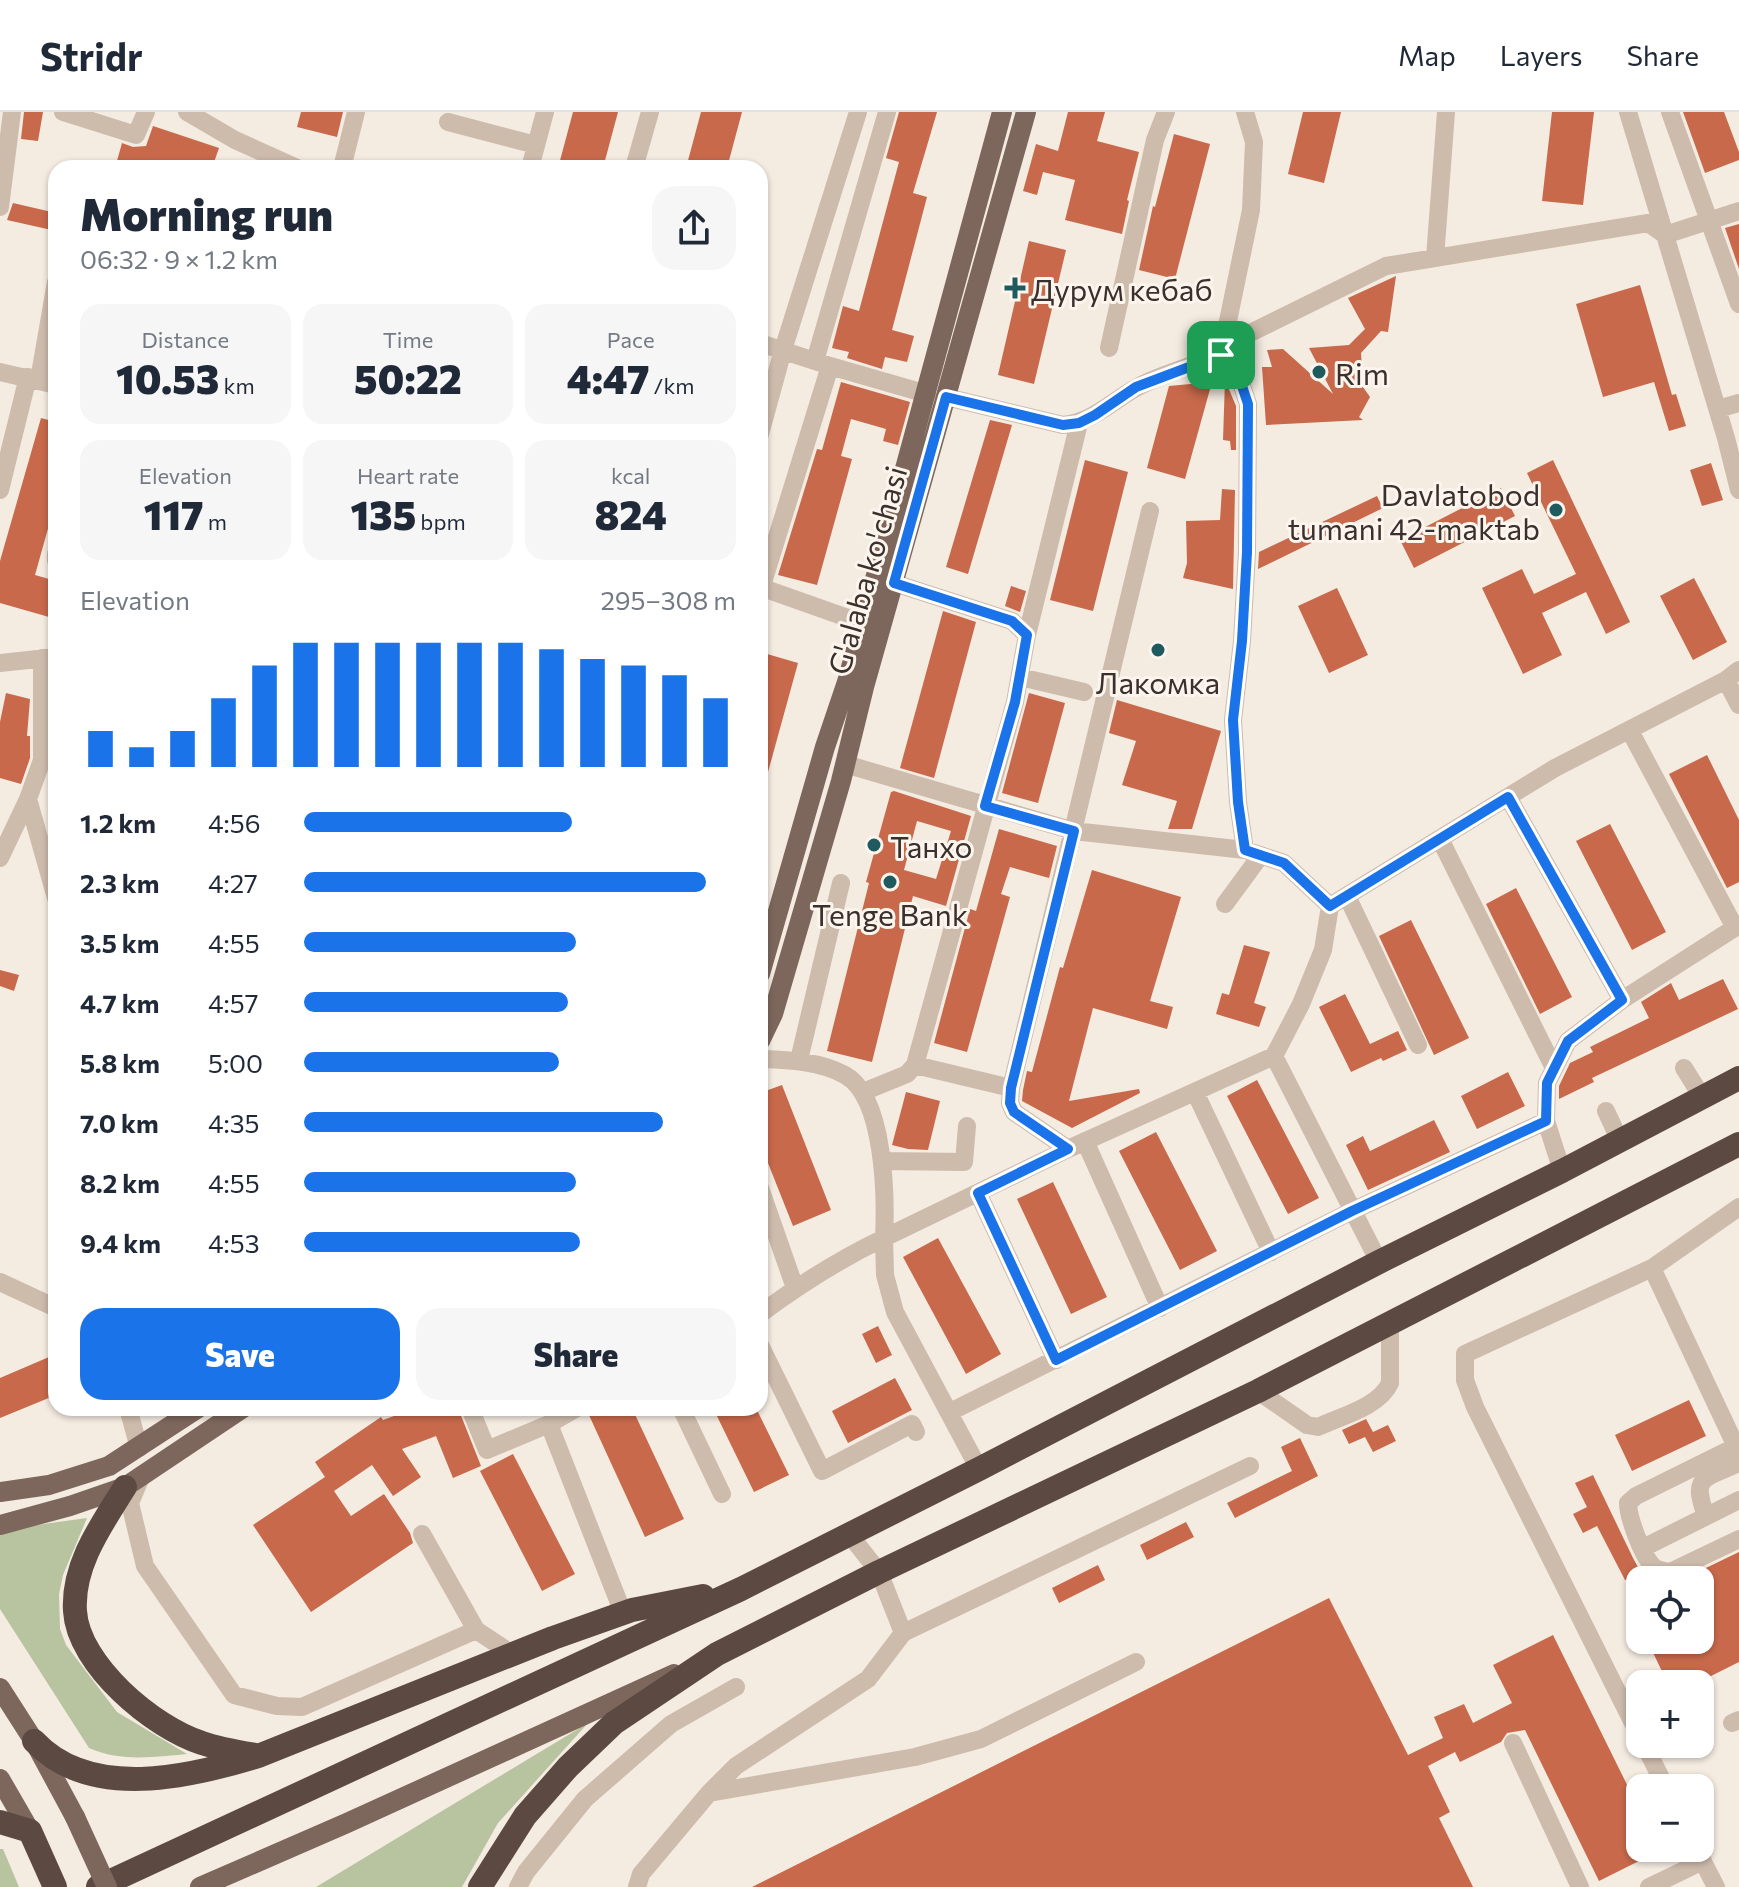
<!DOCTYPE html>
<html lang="en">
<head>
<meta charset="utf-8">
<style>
  body { margin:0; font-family:Commissioner,sans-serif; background:#f6f6f7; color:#1f2937; height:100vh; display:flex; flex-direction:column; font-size:30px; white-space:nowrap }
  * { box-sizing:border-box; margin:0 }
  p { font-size:26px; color:#747a83 }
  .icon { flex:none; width:44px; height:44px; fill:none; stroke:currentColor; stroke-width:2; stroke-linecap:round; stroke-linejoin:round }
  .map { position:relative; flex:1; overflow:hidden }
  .sheet { position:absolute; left:48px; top:48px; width:720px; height:1256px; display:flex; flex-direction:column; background:#fff; border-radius:24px; box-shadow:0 2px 6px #0004 }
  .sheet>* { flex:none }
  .buttons { position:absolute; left:1626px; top:1454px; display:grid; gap:16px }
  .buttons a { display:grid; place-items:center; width:88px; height:88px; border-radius:16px; background:#fff; box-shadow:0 2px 6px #0004; font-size:40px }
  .pin { position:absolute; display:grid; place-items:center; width:68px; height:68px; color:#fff; margin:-34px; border-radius:16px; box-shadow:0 4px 12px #0006 }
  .round { display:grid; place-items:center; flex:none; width:84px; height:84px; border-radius:24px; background:#f6f6f7 }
  .summary { display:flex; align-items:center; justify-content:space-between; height:136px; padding:0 32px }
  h1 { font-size:44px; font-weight:800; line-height:60px }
  .stats { display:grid; grid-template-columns:repeat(3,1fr); gap:12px; height:136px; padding:8px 32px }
  .stats div { display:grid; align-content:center; border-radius:20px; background:#f6f6f7; text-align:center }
  .stats b { font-size:40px; font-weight:800 }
  .stats small { font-size:22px; font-weight:400 }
  .stats p { font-size:22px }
  .chart { height:224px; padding:16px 32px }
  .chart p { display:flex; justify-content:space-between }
  .chart svg { width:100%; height:144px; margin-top:8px; stroke:#1a73e8; stroke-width:6 }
  .cta { display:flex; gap:16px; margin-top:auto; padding:16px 32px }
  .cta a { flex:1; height:92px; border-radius:24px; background:#1a73e8; color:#fff; font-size:32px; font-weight:800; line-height:92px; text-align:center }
  .cta a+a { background:#f6f6f7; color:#1f2937 }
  ul { padding:0 32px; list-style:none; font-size:26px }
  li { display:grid; grid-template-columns:128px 96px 1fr; align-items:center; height:60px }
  li i { height:20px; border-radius:10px; background:#1a73e8 }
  header { display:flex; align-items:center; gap:48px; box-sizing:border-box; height:112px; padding:0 40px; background:#fff; border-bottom:2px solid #e0e1e3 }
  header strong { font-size:38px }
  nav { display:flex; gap:44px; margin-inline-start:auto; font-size:28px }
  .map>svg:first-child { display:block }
  .green { fill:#b8c4a0 }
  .building { fill:#c8694b; fill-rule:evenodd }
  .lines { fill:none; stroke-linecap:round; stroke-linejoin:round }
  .minor { stroke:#cdbbac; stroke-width:18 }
  .major { stroke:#7d675c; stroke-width:20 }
  .highway { stroke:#5c4a42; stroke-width:24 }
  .major-bridge { stroke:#7d675c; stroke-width:20 }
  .route-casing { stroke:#fff; stroke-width:16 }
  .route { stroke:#1a73e8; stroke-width:10 }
  .poi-dot { fill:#1f5a5e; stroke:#fbf5ee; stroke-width:3 }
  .labels { text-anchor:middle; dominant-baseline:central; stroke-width:6; stroke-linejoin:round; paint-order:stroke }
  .poi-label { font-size:30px; fill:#3b302b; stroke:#fbf5ee; text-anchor:start }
  .street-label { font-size:30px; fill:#3b302b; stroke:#fbf5ee }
</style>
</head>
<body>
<header>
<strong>Stridr</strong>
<nav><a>Map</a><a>Layers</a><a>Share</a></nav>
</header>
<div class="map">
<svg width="1739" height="1775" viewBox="0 0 1739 1775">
  <rect width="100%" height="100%" fill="#f4ebe1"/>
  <path class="green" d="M87,1406L63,1463L59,1482L60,1517L66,1533L117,1600L187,1642C153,1645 121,1650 89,1636L0,1497V1418Z
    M588,1611L498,1711L462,1775H316Z
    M0,1737H3L19,1775H0Z"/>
  <path class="building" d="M24,0H43L38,29L21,27Z
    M301,0H343L337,25L297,15Z
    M573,0H618L603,56H558Z
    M701,0H742L727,56H686Z
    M899,0H937L913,81L927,85L892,218L914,224L907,250L885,245L882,257L847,246L849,240L832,236L843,194L859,199L899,50L886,46Z
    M1068,0H1105L1097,29L1139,40L1127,88L1129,89L1122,122L1065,108L1075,68L1043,60L1037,83L1023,79L1036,32L1058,39Z
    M1303,0H1341L1324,71L1288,62Z
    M1552,0H1594L1583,93L1542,89Z
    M1683,0H1724L1739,40V48L1705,61Z
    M153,14L219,36L212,56H115L122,31L133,35L146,34Z
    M1174,22L1210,32L1175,167L1139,158L1153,94L1155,95Z
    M13,91L56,101V119L7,108Z
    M1739,112V157L1725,116Z
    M1029,129L1066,138L1034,272L998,263Z
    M1396,164L1388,220L1381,219L1361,241L1363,275L1370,285L1359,305L1363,308L1266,313L1262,255H1272L1267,238L1283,237L1333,282L1309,236L1349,233L1365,217L1348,186Z
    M1640,173L1672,283L1676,282L1686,314L1669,319L1654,270L1603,285L1576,192Z
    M1225,268L1236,294V338H1231L1230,329L1223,328Z
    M841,270L910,290L898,333L883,329L886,317L851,307L841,344L852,347L817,473L778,463L817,337L822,338Z
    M1212,270L1185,367L1147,356L1169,274Z
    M41,306L56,310V388L35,463L56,469V507L0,491V449Z
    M990,308L1012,313L968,462L946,455Z
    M1085,348L1128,360L1093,499L1050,488Z
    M1553,348L1630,510L1606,522L1586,480L1542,501L1562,543L1523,562L1482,476L1522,457L1534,482L1576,462L1527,361Z
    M1711,351L1723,388L1702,394L1690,358Z
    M1501,376L1515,404L1414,456L1400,428Z
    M1222,377L1235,378L1233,477L1183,466L1187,451L1186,409L1220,408Z
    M1377,384L1383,396L1258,457L1259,440Z
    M1694,466L1727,530L1693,548L1660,484Z
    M1011,474L1026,479L1020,500L1005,494Z
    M1337,476L1368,543L1329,561L1298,494Z
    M943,499L976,510L934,666L900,656Z
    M760,540L798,551L765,671L760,670Z
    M6,581L30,587L27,624H30V646L21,672L0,666V610Z
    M1029,581L1065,591L1038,691L1002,681Z
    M1117,588L1221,619L1192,717H1168L1177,689L1122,673L1136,629L1109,621Z
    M1707,643L1739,708V770L1727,776L1669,662Z
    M894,679L971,704L946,794L913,784L872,950L827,939L869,771L866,770L891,680ZM917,709L951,719L936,767L904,758Z
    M1610,712L1666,820L1632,838L1576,729Z
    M999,717L1057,734L1049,766L1010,755L1001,782L1010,785L967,940L934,931L970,797L976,799Z
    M1092,758L1181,785L1150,889L1173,895L1167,917L1093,896L1069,989L1139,977L1140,981L1072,1016L1022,989L1023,978L1027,959L1032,960L1060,855L1063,856Z
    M1516,776L1572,885L1540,902L1486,792Z
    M1411,808L1469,926L1434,943L1379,824Z
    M1244,833L1270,840L1254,891L1266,895L1259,915L1216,902L1222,881L1229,883Z
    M0,858L19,863L14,879L0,874Z
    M1723,867L1738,897L1592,966L1594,970L1559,987V974L1570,951L1593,940L1590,935L1649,906L1641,890L1671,871L1679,888Z
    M1345,882L1370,932L1398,919L1407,938L1383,949L1381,946L1351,960L1319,895Z
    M1508,960L1525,994L1477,1017L1461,984Z
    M1257,968L1319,1086L1288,1102L1227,984Z
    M782,973L831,1098L793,1114L760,1031V981Z
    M906,980L940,989L928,1038L908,1037L892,1033Z
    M1434,1008L1450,1040L1368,1078L1346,1033L1363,1024L1370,1039Z
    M1156,1020L1217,1139L1180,1158L1119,1039Z
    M1053,1070L1107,1185L1071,1202L1017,1087Z
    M938,1126L1001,1242L966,1262L903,1145Z
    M878,1214L892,1243L876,1251L862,1222Z
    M56,1242V1283L0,1306V1266Z
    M895,1266L912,1298L848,1331L832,1299Z
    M1689,1288L1706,1324L1632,1359L1615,1323Z
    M416,1296H458L481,1354L453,1366L436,1324L402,1337L421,1365L393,1384L372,1353L334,1379L351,1404L384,1382L410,1421L413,1431L311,1500L253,1413L325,1365L315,1350L381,1305L383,1308Z
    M597,1296H632L684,1407L645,1425L588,1301Z
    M713,1296H756L789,1363L754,1380Z
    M1366,1307L1373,1320L1388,1313L1396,1329L1373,1340L1365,1325L1349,1332L1342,1318Z
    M1300,1326L1318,1364L1235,1406L1227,1391L1292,1359L1281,1335Z
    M513,1342L575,1462L542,1479L480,1359Z
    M1593,1363L1633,1446L1645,1468H1625L1597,1414L1583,1421L1573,1402L1587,1395L1575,1371Z
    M1186,1410L1194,1425L1147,1448L1140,1433Z
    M1739,1440V1550L1695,1572H1668L1647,1528H1700V1468H1681Z
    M1098,1453L1105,1468L1059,1491L1052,1476Z
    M1329,1486L1408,1643L1443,1626L1434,1605L1464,1592L1473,1611L1512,1591L1493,1553L1553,1523L1640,1699V1736H1665L1599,1769L1525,1618L1507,1621L1501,1630L1460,1650L1455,1640L1428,1654L1450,1700L1439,1706L1473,1775H752Z"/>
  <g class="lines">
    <path class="minor" d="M63,0L136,23L146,0
      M187,0L235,28L297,56
      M1628,0L1726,326L1739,378
      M1670,0L1739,192
      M448,10L536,33
      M342,56L356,0
      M530,56L545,0
      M634,56L650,0
      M0,95L12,0
      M1435,146L1446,0
      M760,231L830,254L927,282
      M1109,236L1155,28L1166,0
      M1221,243L1240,226L1386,154L1648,111L1665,123L1739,99
      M1221,243L1251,98L1254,30L1245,0
      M815,249L887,0
      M0,260L56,273
      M39,268L56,170
      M946,285L1063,313C1092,310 1110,291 1134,277C1160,262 1193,254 1221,243L1240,268L1248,292L1247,440L1242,529L1233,608L1238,690L1245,738
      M1718,297L1739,291
      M760,322L783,238L858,0
      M0,378L28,265
      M56,442V449
      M760,475L862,511
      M760,480L830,254
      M1027,523L1079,311
      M0,551L56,545
      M1020,565L1084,580
      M1726,568L1739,593
      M1630,619L1735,816
      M1508,685L1622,888
      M28,687L56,786
      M1440,727L1554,956
      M0,746L28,687L42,648V546
      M1347,784L1418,933
      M1225,792L1261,743
      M1330,794L1555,656L1726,568L1739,558
      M1274,944L1379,1150
      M760,947C788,948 819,949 845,963C885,985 886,1086 884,1126L1068,1037L1274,944L1301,892L1323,838L1330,794L1284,751L1245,738L1074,719L845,652
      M799,948L841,771
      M915,953L1011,976
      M1684,956L1702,985
      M863,980L907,962L915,953L1015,590L1027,523L1012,509L894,471
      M1195,980L1271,1140
      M1606,999L1620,1029
      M1085,1029L1160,1196
      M1068,1037L1014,1000L1010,991L1011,976L1150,399
      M882,1049L964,1050L967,1014
      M1562,1059L1546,1009L1547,971L1568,929L1622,888L1739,813
      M760,1076L795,1176
      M978,1081L1056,1248
      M1652,1156L1739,1341
      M0,1170L56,1196
      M760,1202C799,1173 840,1147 884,1126L885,1163L895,1200L979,1357
      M760,1233L822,1359L912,1312L916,1320
      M1258,1279L1307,1313L1318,1315C1341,1304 1379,1295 1390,1271V1212
      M128,1296L139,1336
      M470,1296L487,1338L549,1312L623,1501
      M681,1296L722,1382
      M950,1300L1352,1099L1546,1009
      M549,1312L577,1296
      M1739,1333L1636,1384L1628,1391C1628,1405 1642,1443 1652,1453C1656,1458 1664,1459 1670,1460L1739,1427
      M141,1365L130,1391L145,1454L234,1583L277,1594L302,1595L476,1518L512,1542
      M1706,1404C1691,1363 1704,1367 1739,1351
      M422,1422L476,1518
      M1643,1436L1739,1388
      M903,1521L1250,1354
      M1732,1611L1739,1608
      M1640,1625L1475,1295L1465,1268V1242L1652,1156L1739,1095
      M1513,1631L1580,1775
      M1644,1632L1666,1676
      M709,1681L915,1645L981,1627L1136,1550
      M1696,1736L1716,1775
      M518,1775L526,1760L585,1687L671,1612L736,1575
      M637,1775L641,1762L709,1681L736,1654L868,1567L903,1521L879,1460L849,1422
      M1649,1775L1703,1749"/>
    <path class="major" d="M760,862L825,635L847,570L1002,0
      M760,929L773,902L841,669L864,575L1026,0
      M0,1380L49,1373L109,1354L198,1296
      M0,1413L70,1394L125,1375L243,1296
      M0,1576L34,1629L75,1705
      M0,1667L30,1719
      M200,1775L347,1711L674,1562"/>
    <path class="highway" d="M125,1375C102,1412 72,1453 75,1499C78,1553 154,1616 202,1631C219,1637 238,1640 256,1643
      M34,1629C90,1689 190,1665 258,1644L553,1526L632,1498L703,1484
      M0,1710L30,1719L55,1775
      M98,1775L741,1477L979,1357L1379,1150L1562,1059L1739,966
      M480,1775L525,1704L568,1655L614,1611L717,1542L879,1460L1258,1279L1739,1032"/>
    <path class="major-bridge" d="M75,1705L107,1775"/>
  </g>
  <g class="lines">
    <g class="route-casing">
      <path id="route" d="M1221,243L1240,268L1248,292L1247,440L1242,529L1233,608L1238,690L1245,738L1284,751L1330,794L1508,685L1622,888L1568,929L1547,971L1546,1009L1352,1099L1056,1248L978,1081L1068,1037L1014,1000L1010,991L1011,976L1074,719L985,694L1015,590L1027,523L1012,509L894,471L946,285L1063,313L1079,311L1095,303L1136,275Z"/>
    </g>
    <use href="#route" class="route"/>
  </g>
  <g class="poi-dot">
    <path d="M1011 164h8v8h8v8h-8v8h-8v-8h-8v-8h8z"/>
    <circle cx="1319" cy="260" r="8"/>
    <circle cx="1556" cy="398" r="8"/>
    <circle cx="1158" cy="538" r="8"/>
    <circle cx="874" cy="733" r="8"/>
    <circle cx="890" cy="770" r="8"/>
  </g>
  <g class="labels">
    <g class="poi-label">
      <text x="1031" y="176">Дурум кебаб</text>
      <text x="1335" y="260">Rim</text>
      <text x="1540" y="381" text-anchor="end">Davlatobod<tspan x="1540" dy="34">tumani 42-maktab</tspan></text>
      <text x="1158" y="569" text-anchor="middle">Лакомка</text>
      <text x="890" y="733">Танхо</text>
      <text x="890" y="801" text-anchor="middle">Tenge Bank</text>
    </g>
    <g class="street-label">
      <text transform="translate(866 458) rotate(-74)">G'alaba ko'chasi</text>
    </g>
  </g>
</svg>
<div class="buttons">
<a><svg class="icon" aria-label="locate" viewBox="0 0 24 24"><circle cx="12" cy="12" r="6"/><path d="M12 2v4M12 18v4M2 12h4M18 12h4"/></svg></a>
<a>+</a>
<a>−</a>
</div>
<div class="pin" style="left:1221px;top:243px;background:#1e9e55"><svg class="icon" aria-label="arrive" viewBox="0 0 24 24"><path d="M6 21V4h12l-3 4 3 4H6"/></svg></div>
<section class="sheet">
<div class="summary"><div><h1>Morning run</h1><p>06:32 · 9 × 1.2 km</p></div><a class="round"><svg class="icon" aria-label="share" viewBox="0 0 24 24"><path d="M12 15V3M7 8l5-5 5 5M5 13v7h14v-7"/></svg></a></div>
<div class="stats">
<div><p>Distance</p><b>10.53<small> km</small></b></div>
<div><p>Time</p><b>50:22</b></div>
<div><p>Pace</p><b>4:47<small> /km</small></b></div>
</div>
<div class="stats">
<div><p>Elevation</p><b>117<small> m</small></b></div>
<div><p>Heart rate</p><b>135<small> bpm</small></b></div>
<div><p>kcal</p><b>824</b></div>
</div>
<div class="chart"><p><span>Elevation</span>295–308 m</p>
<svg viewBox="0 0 160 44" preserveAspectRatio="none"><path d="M5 44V33M15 44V38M25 44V33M35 44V23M45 44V13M55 44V6M65 44V6M75 44V6M85 44V6M95 44V6M105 44V6M115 44V8M125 44V11M135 44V13M145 44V16M155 44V23"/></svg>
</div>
<ul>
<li><b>1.2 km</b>4:56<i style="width:62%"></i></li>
<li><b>2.3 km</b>4:27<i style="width:93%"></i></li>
<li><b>3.5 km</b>4:55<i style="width:63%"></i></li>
<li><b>4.7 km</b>4:57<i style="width:61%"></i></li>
<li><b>5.8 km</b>5:00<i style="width:59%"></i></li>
<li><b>7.0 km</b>4:35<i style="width:83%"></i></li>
<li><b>8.2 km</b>4:55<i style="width:63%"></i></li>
<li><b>9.4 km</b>4:53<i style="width:64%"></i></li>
</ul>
<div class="cta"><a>Save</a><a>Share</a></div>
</section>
</div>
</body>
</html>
